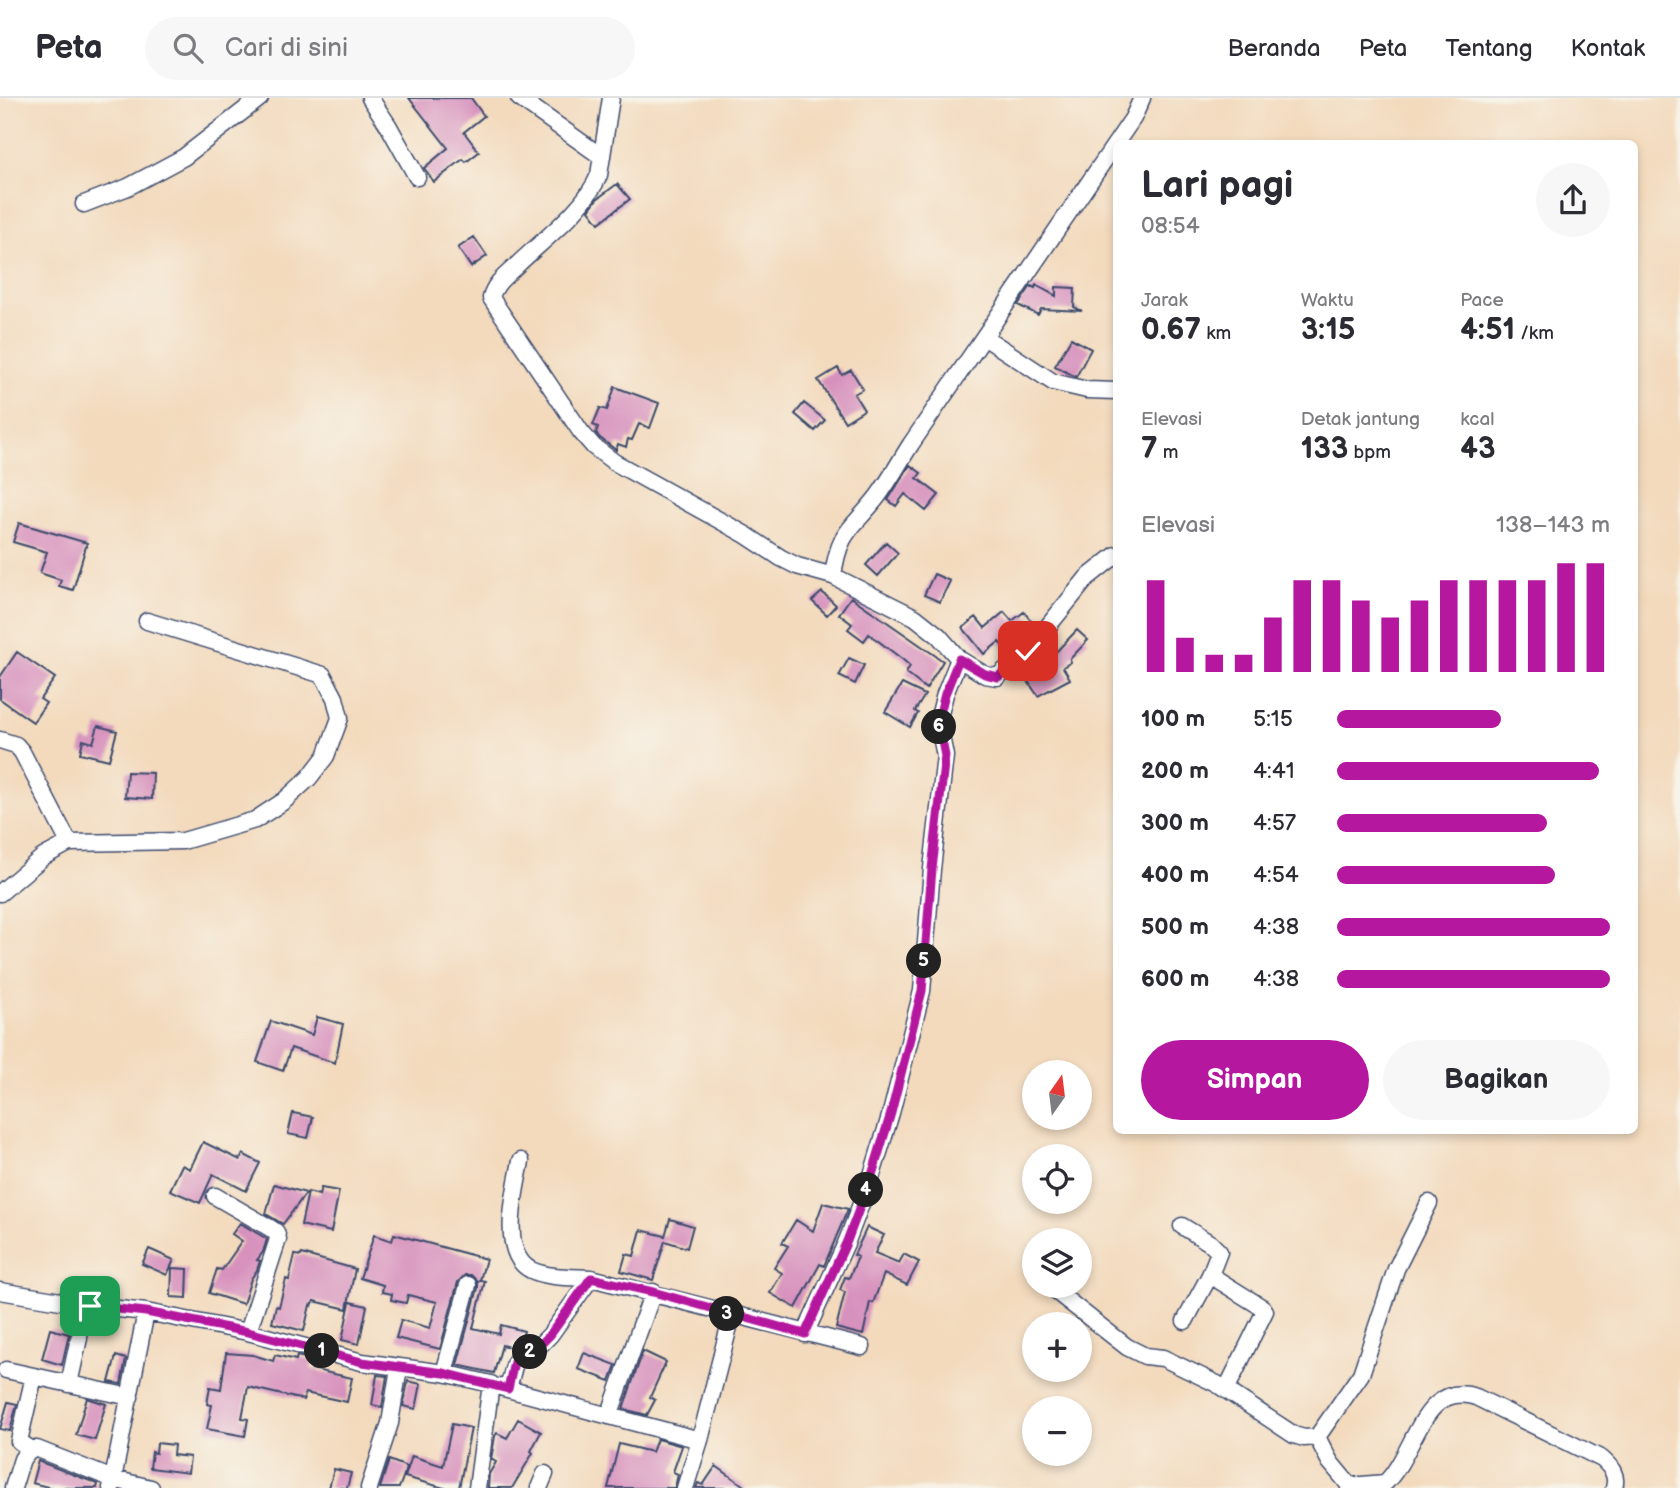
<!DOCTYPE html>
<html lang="id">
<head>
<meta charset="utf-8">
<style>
  body { margin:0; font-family:"Balsamiq Sans",sans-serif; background:#f7f7f7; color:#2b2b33; height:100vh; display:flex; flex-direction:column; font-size:26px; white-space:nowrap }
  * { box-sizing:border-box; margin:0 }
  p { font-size:23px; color:#7c7c81 }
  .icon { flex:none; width:38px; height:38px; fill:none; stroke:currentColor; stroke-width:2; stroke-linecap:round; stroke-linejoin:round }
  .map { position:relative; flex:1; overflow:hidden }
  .drawer { position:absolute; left:1113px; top:42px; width:525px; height:994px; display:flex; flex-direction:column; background:#fff; border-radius:10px; box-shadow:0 4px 10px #0003 }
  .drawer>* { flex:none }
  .needle { width:46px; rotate:14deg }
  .tools { position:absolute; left:1022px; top:962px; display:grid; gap:14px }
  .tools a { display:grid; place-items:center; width:70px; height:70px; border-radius:50%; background:#fff; box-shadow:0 4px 10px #0003; font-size:35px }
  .pin { position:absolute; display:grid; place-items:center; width:60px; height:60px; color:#fff; margin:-30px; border-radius:14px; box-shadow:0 4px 10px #0006 }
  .km { position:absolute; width:35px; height:35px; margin:-18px; border-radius:50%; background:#222; color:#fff; font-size:19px; line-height:35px; text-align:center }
  .round { display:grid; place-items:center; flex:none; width:74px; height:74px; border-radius:37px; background:#f7f7f7 }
  .overview { display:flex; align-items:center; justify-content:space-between; height:119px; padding:0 28px }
  h1 { font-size:38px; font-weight:700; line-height:52px }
  .figures { display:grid; grid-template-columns:repeat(3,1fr); gap:10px; height:119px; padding:7px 28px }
  .figures div { display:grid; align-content:center }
  .figures b { font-size:30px; font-weight:700 }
  .figures small { font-size:19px; font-weight:400 }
  .figures p { font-size:19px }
  .chart { height:196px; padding:14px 28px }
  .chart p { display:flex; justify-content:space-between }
  .chart svg { width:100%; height:126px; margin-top:7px; stroke:#b5179e; stroke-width:6 }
  .button { display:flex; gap:14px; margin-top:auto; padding:14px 28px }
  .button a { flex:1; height:80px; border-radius:42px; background:#b5179e; color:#fff; font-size:28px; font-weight:700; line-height:80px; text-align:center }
  .button a+a { background:#f7f7f7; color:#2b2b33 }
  ul { padding:0 28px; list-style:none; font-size:23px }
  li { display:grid; grid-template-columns:112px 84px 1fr; align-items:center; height:52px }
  li i { height:18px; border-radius:9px; background:#b5179e }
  header { display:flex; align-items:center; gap:42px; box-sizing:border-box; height:98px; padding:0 35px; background:#fff; border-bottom:2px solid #e1e1e2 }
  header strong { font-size:33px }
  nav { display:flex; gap:38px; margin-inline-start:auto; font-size:24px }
  .search { width:490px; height:63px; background:#f7f7f7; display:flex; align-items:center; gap:18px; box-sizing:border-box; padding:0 24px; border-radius:38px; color:#7c7c81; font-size:26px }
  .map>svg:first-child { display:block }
  .building { fill:#d791bd }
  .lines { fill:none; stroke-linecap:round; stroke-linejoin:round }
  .minor-casing { stroke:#3b496c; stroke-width:19 }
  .minor { stroke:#fff; stroke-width:16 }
  .route-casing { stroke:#fff; stroke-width:14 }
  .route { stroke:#b5179e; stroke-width:9 }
</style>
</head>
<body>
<header>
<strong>Peta</strong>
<div class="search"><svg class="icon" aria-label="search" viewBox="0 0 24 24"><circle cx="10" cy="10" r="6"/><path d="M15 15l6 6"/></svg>Cari di sini</div>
<nav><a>Beranda</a><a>Peta</a><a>Tentang</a><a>Kontak</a></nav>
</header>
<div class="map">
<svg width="1680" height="1390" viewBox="0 0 1680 1390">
  <rect width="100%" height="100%" fill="#f7f3e8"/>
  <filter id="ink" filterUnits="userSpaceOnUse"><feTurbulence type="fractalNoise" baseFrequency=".0143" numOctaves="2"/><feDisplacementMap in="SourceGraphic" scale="14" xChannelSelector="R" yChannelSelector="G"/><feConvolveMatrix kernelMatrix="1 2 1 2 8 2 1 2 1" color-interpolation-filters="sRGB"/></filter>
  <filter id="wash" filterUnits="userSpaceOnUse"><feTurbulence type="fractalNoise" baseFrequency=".00686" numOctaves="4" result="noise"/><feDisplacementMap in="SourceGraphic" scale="28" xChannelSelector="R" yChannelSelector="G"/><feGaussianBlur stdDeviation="1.57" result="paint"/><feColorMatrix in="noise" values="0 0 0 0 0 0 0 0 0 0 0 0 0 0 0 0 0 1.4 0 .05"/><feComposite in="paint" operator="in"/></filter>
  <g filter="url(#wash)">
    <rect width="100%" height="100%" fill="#f3dabd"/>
    <g id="blocks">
      <path class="building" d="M409,0H471L484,18L464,34L479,54L466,64L463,61L434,84L424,70L448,50Z
        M617,86L630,101L599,125L589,112L597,101Z
        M474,139L487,158L471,169L458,150Z
        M1036,187L1056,198V189L1075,190L1074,209L1082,213L1041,211L1038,217L1018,207L1031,188L1035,190Z
        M1071,240L1091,251L1076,279L1055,268Z
        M838,270L842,277L851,272L863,291L854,296L864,312L845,324L818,282Z
        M615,289L659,305L650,330L639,326L632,342L628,341L626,349L618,346L616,352L600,340L596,335L598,329L593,327L600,310L607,312Z
        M804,305L825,322L815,333L795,316Z
        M910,367L921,375L917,380L939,397L926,413L905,396L896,408L888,402Z
        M19,425L87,445L73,492L59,488L61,482L40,475L47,454L13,444Z
        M886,444L898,455L878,478L866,467Z
        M934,476L950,483L940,504L924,497Z
        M822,494L836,507L827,517L812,503Z
        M851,499L943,563L926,591L906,575L910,568L902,561L869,536L864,543L848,531L852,526L839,516Z
        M1004,514L1012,523L1024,514L1032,524L1021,534L1024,538L1006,552L999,544L984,556L963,530L976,519L985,530Z
        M1077,532L1088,542L1070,561L1071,564L1063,569L1070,581L1038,598L1025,579L1044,567L1041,563L1057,553Z
        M17,554L55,580L40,601L46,605L33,624L0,601V579Z
        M849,560L864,567L855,586L839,578Z
        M902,586L925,597L915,613L918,615L910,629L885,614Z
        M98,628L117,633L109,662L80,655L83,642L93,645Z
        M127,674L153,675L152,701L125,699Z
        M317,919L343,926L335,965L291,950L283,973L257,964L271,923L312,937Z
        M293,1015L313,1019L308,1040L288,1036Z
        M203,1044L240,1062L243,1056L260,1065L246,1093L213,1076L200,1105L170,1092L182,1067L190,1071Z
        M274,1086L306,1095L283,1126L266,1116Z
        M321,1090L339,1093L331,1134L301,1127L308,1094L319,1097Z
        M823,1105L848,1111L824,1168L820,1166L796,1210L770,1195L782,1175L774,1170L788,1148L782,1145L796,1122L813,1133Z
        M670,1121L693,1128L687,1150L665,1143L653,1182L621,1173L626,1156L634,1158L641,1132L665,1138Z
        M240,1125L267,1141L263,1154L257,1162L260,1163L257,1172L251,1181L243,1206L209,1195L217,1171L222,1172L242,1143L232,1136Z
        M867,1129L884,1137L875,1155L899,1165L904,1156L919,1164L907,1187L884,1176L873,1205L870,1204L863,1237L836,1230L845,1194L840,1192L845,1179L849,1180L858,1159L854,1157Z
        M394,1136L486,1161L480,1182L485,1183L473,1230L499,1236L501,1227L524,1233L521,1245L513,1244L512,1250L502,1247L494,1275L457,1267L478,1190V1184L471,1177H465L458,1184L440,1251L396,1240L401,1222L430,1230L437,1204L408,1197L406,1205L391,1202L392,1196L382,1194L383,1187L360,1180L374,1137L392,1143Z
        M149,1151L174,1162L167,1177L142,1166Z
        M302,1156L355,1171L347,1211L314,1203L312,1208L310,1207L304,1233L272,1225L276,1208L279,1209L286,1181L289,1182L295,1157L301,1158Z
        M172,1170L188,1171L187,1200L171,1199Z
        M350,1204L367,1208L359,1246L342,1242Z
        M50,1231L69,1236L62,1267L42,1261Z
        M643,1253L666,1264L650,1299L655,1302L647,1317L623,1311Z
        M226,1255L253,1257L273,1263L275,1257L296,1262L297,1258L313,1262L311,1271L352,1280L347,1304L305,1295L304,1302L248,1289L242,1320L248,1321L245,1338L207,1331L212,1307L207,1306L210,1289L221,1291Z
        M584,1255L616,1267L610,1283L578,1271Z
        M116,1258L126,1261L121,1286L109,1284Z
        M377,1277L387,1278L382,1309L372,1307Z
        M408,1283L421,1286L416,1311L403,1308Z
        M87,1300L106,1306L95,1342L76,1337Z
        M8,1304L17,1306L10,1333L0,1331Z
        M518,1321L541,1334L531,1353L533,1355L512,1390H488L489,1376L496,1364L491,1361L495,1338L497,1335L507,1340Z
        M452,1326L471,1330L459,1390H444L405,1379L412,1358L443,1368Z
        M657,1341L682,1348L673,1374L678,1376L675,1390H608L619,1346L652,1354Z
        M157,1345L174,1347L173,1357L190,1359L188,1375L150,1370L152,1354L156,1355Z
        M389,1362L407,1369L399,1390H380Z
        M38,1363L98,1386L97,1390H52L32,1385Z
        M716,1368L747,1390H696L698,1385L703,1387Z
        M334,1371L351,1375L347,1390H329Z"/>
    </g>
  </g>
  <g filter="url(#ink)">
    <use href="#blocks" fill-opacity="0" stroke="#3b496c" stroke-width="2"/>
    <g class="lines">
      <g class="minor-casing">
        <path id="minor" d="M370,0L388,27L417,79
          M519,0L602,59
          M611,0L599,77C585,111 544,141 518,166C507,177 494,185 491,200L581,334L594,349L614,364L746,437L781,460L797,468L833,478L915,519L939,538L959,561L985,577L997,579L1028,553L1087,480L1116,457
          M84,106L128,89L184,59L260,0
          M984,239L1053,284L1087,292L1116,293
          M833,478C839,431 853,431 878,398C890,382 900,363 911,346L1133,20L1142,0
          M0,642L16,647L22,654L69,745
          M0,795L43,759L69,745L183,743L255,722L284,703L309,680L326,658L340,620L335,600L323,577L147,523
          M521,1063C516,1091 498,1155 531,1172C548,1180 572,1179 591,1180
          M215,1098L270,1130L276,1134L278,1141L248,1234
          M1182,1128L1210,1145L1219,1154L1210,1177L1263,1210L1265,1213L1226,1292
          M0,1193L91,1208L146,1214L248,1234L362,1264L444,1275L491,1286L477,1390
          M1058,1195L1127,1249L1145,1258L1163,1260L1217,1286L1294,1337L1304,1340L1317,1339
          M1185,1223L1210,1177
          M805,1236L847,1143L872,1077L891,1015L922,893L932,771L945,658L938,623L945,596L959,561
          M6,1272L130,1299
          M444,1275L468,1187
          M69,1286L79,1240
          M500,1289L700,1342L685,1390
          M508,1291L515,1264L520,1257L539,1248L550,1237L591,1180L862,1249
          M609,1318L653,1194
          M700,1342L732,1217
          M30,1351L19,1343L34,1278
          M1350,1388L1385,1385C1415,1357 1423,1281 1476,1299L1602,1361C1611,1369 1618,1377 1614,1390
          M13,1390L22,1361L30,1351H37L113,1381L146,1214
          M111,1390L113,1381L151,1390
          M369,1390L390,1325L399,1270
          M539,1390L545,1376
          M1349,1390L1350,1388L1330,1364L1317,1339L1361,1276L1396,1171L1429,1105"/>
      </g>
      <use href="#minor" class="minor"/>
    </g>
  </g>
  <g class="lines" filter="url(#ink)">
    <g class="route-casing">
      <path id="route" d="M90,1208L146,1214L248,1234L362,1264L444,1275L508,1291L514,1264L520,1257L539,1248L550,1237L591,1180L653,1194L805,1236L847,1143L872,1077L891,1015L922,893L932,771L945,658L938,623L945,596L959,561L985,576L998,579L1028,553"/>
    </g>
    <use href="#route" class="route"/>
  </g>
</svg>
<div class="tools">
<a><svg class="needle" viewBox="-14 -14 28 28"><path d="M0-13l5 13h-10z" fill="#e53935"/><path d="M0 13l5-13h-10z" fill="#7c7c81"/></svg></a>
<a><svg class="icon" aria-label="locate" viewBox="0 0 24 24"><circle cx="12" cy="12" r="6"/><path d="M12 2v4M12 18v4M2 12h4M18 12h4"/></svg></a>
<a><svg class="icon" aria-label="layers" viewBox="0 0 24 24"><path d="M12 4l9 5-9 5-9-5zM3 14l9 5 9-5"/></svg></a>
<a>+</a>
<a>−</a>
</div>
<div class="pin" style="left:90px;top:1208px;background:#1e9e55"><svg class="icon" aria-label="arrive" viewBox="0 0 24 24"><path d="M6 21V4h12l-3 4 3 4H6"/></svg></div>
<div class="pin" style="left:1028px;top:553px;background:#d93025"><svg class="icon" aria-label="check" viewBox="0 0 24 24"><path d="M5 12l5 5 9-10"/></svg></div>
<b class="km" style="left:322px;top:1253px">1</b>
<b class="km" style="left:530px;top:1254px">2</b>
<b class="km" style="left:727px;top:1216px">3</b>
<b class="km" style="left:866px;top:1092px">4</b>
<b class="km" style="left:924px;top:863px">5</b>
<b class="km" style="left:939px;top:629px">6</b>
<section class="drawer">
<div class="overview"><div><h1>Lari pagi</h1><p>08:54</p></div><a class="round"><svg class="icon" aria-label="share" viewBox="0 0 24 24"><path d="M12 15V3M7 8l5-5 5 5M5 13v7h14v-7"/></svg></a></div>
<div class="figures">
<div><p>Jarak</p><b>0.67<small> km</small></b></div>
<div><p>Waktu</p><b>3:15</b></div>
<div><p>Pace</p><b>4:51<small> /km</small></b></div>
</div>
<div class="figures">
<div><p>Elevasi</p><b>7<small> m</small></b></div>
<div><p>Detak jantung</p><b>133<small> bpm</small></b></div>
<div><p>kcal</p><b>43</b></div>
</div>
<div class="chart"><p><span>Elevasi</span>138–143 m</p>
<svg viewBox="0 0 160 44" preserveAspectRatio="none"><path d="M5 44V12M15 44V32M25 44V38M35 44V38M45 44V25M55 44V12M65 44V12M75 44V19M85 44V25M95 44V19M105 44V12M115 44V12M125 44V12M135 44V12M145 44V6M155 44V6"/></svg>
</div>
<ul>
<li><b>100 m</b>5:15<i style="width:60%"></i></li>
<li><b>200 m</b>4:41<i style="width:96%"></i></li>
<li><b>300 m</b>4:57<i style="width:77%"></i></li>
<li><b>400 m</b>4:54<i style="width:80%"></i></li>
<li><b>500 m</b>4:38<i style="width:100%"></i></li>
<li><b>600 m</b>4:38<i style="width:100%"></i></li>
</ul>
<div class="button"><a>Simpan</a><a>Bagikan</a></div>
</section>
</div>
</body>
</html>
